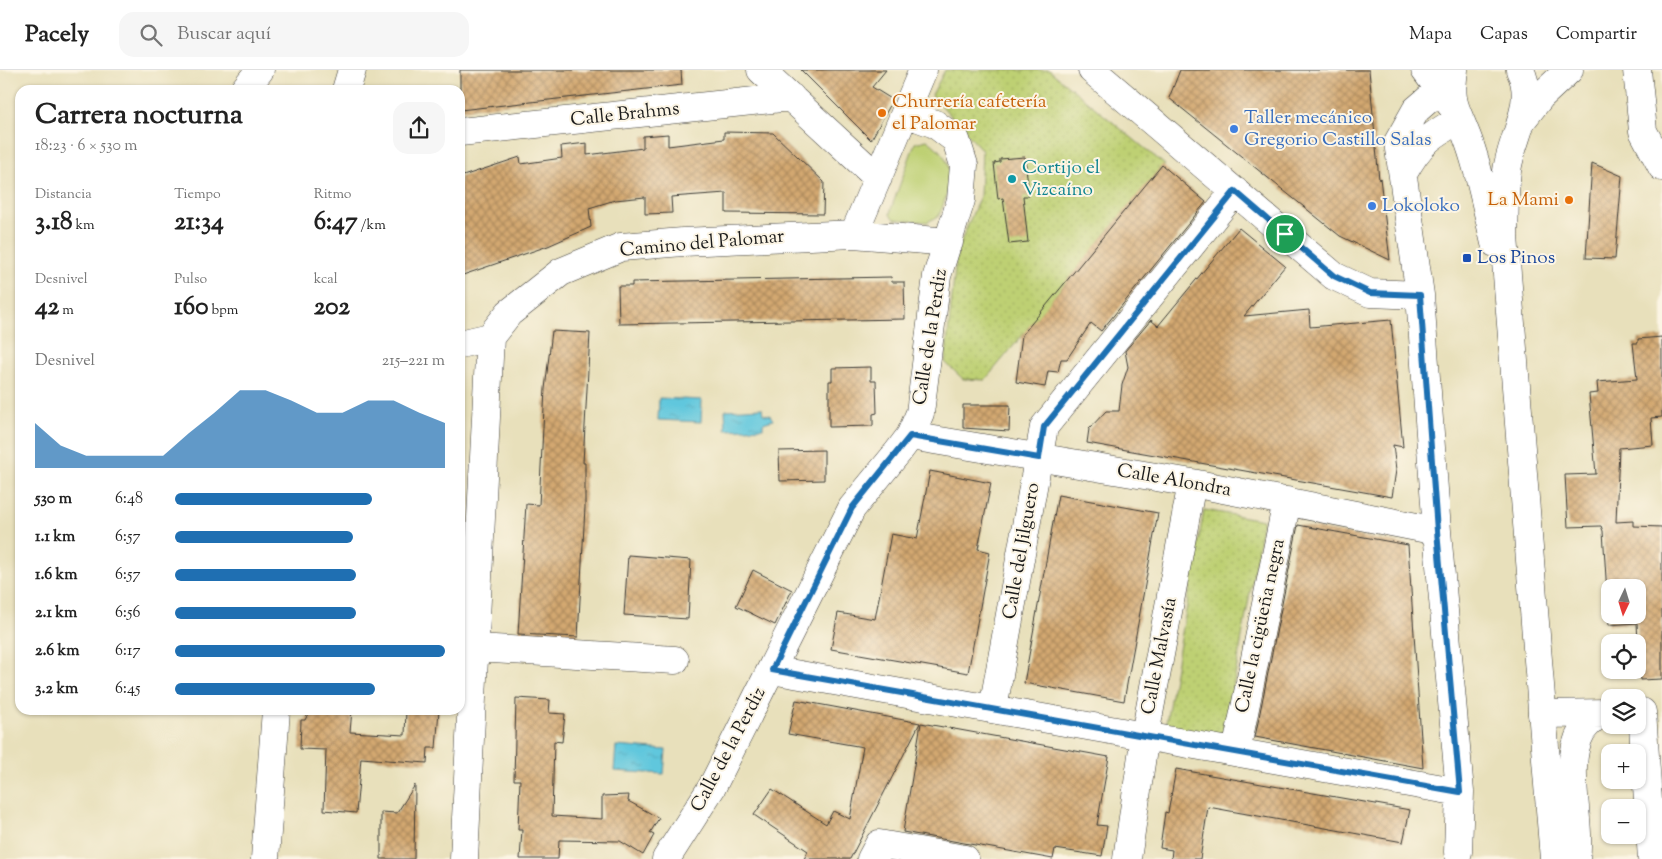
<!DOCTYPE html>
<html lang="es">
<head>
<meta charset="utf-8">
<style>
  body { margin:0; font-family:"Sorts Mill Goudy",serif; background:#f6f6f6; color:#222; height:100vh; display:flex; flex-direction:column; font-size:19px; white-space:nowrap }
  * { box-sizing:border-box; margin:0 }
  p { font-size:16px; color:#767676 }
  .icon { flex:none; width:28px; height:28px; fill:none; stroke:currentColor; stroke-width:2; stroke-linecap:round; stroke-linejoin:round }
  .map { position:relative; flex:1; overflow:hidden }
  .drawer { position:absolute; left:15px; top:15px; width:450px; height:630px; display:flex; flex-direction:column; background:#fff; border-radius:15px; box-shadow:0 1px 4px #0004 }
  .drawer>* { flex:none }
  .needle { width:32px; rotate:184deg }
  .tools { position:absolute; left:1601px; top:509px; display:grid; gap:10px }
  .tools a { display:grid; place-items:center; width:45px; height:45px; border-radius:10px; background:#fff; box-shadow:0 1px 4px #0004; font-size:25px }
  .pin { position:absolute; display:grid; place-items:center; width:42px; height:42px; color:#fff; margin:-21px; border:2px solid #fff; border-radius:50%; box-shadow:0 1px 5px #0007 }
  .round { display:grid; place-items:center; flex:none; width:52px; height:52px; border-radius:15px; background:#f6f6f6 }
  .headline { display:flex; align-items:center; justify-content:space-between; height:85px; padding:0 20px }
  h1 { font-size:28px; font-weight:700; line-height:38px }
  .metrics { display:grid; grid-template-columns:repeat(3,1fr); gap:8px; height:85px; padding:5px 20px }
  .metrics div { display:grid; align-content:center }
  .metrics b { font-size:25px; font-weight:700 }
  .metrics small { font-size:14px; font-weight:400 }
  .metrics p { font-size:14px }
  .chart { height:140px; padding:10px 20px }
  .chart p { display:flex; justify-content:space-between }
  .chart svg { width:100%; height:90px; margin-top:5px; fill:#1f6fb2; opacity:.7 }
  ul { padding:0 20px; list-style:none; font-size:16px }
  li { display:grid; grid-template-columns:80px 60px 1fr; align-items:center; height:38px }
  li i { height:12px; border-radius:6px; background:#1f6fb2 }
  header { display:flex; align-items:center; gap:30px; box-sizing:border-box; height:70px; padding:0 25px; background:#fff; border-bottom:1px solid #e0e0e0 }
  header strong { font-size:24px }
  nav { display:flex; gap:28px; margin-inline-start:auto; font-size:18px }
  .search { width:350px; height:45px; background:#f6f6f6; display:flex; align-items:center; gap:12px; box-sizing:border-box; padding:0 18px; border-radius:15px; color:#767676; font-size:19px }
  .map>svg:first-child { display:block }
  .park { fill:url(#park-dots); stroke:#6d7648 }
  .garden { fill:#bed073; stroke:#6d7648 }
  .water { fill:url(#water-ripples); stroke:#3e727c }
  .building { fill:url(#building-cross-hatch); fill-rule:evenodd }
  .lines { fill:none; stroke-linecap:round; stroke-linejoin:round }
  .minor-casing { stroke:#3b3934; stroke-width:29 }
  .highway-casing { stroke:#3b3934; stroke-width:29 }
  .minor { stroke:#fff; stroke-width:28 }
  .highway { stroke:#fff; stroke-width:28 }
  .route-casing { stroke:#fff; stroke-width:10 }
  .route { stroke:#1f6fb2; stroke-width:6 }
  .food-dot { fill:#e8710a; stroke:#fcf5e5; stroke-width:2 }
  .shop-dot { fill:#3f7fe0; stroke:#fcf5e5; stroke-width:2 }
  .culture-dot { fill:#0f9aa8; stroke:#fcf5e5; stroke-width:2 }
  .transit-dot { fill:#1a4fb4; stroke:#fcf5e5; stroke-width:2 }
  .labels { text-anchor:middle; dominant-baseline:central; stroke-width:4; stroke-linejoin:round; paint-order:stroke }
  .food-label { font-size:19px; fill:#c56008; stroke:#fcf5e5; text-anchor:start }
  .street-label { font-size:19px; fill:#1c1c1c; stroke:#fcf5e5 }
  .shop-label { font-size:19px; fill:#366cbe; stroke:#fcf5e5; text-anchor:start }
  .culture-label { font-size:19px; fill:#0d838f; stroke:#fcf5e5; text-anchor:start }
  .transit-label { font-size:19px; fill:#164399; stroke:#fcf5e5; text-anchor:start }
</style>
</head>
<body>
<header>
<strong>Pacely</strong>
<div class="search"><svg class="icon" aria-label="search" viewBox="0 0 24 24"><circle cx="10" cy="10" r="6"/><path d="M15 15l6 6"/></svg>Buscar aquí</div>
<nav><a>Mapa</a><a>Capas</a><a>Compartir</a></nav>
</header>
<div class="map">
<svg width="1662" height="789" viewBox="0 0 1662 789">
  <defs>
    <pattern id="park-dots" width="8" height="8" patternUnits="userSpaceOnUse" patternTransform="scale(1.25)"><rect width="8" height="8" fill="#bed073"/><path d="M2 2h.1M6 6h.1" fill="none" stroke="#a3b263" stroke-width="1.8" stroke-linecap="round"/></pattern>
    <pattern id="water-ripples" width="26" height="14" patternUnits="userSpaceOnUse" patternTransform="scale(1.25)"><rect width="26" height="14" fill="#60c7dd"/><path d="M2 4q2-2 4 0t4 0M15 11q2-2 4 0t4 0" fill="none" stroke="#53aabd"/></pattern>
    <pattern id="building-cross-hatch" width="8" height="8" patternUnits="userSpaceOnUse" patternTransform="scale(1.25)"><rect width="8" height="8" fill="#d3a871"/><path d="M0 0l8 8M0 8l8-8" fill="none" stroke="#aa885c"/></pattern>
  </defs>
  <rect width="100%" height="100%" fill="#fcf5e5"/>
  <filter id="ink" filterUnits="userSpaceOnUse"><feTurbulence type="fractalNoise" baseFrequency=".02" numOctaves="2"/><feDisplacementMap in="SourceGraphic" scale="10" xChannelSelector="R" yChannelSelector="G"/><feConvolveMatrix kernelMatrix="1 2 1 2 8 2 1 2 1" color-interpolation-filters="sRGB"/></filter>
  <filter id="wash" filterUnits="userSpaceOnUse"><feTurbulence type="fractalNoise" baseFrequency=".0096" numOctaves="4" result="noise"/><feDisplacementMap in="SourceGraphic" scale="20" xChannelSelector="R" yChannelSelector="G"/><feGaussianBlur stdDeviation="1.12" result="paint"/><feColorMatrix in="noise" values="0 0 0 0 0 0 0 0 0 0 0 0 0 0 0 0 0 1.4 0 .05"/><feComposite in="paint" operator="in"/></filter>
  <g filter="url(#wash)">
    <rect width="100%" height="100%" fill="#e8e0bb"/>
    <path class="park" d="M945,0H1049L1165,95L985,310L963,309L945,292L957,181L980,126L982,80L932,25Z
      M1204,440L1263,450L1224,668L1165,658Z"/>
    <path class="garden" d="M927,70C959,92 951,115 939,146L927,152L894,149L890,145L891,139L915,73Z"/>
    <path class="water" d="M659,328L702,330L701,352L658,350Z
      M762,338L763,344L770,345L773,350L763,353V358L726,360L725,340Z
      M616,676L666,680L664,704L614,701Z"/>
    <g id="blocks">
      <path class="building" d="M460,0H681L682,15L460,40Z
        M801,0H886L872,17L893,30L871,70Z
        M1180,0H1369L1379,110L1380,108L1390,190L1340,166L1169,28Z
        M724,62L773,63L824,112L823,144L726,143V123L671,127L672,143L645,144V127L615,130L589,138L591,157L548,176L460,206V107L520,87L521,94L562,88L561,76L587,73V85L643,78V66L668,64V76L724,69Z
        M1025,87L1029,126H1023L1028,172L1009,174L1003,128L998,129L994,93L1000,92V89Z
        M1592,93L1622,106L1615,189L1586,188Z
        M1162,95L1206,132L1101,261L1091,253L1067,289H1061L1058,302L1048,301L1045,317L1016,312L1022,265Z
        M1239,158L1285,196L1244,246L1309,240L1310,257L1391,250L1403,377L1393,375L1396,400L1392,427L1087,373L1089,359L1106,341H1119L1122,315L1128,297L1125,281L1151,250L1158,256Z
        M891,207L892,212H904L905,249L619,254L618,216H632V212Z
        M552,261L590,263L583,393H585V437L578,567L518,564L526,434L539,435L545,319Z
        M1662,267V347L1651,348L1653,375L1619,378L1616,452L1633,451V456L1662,457V609L1640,610L1637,553L1609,555L1603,461L1601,456L1568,457L1565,405L1596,404L1589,324L1598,323L1597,312L1637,309L1633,273H1638V269ZM1610,518H1638V545H1610Z
        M871,297V311H876L877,343L873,344V356L829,357V311H832V298Z
        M963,335H1010L1009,361L963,358Z
        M824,380V410L780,411L779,381Z
        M930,401L991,413L978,479L990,482L968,603L831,579L838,543L875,549L891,464L917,469Z
        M1058,425L1158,443L1124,631L1024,613Z
        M1298,455L1408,475L1423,698L1255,667Z
        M628,485L691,490L688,549L624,545Z
        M753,500L792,520L775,555L736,536Z
        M516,628L550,630L549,643L565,644L562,672L554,671L552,746L602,749V726L629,725L628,731L659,748L650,763L654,765L643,785L620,771L559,770L558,789H520L522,760H518L520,710H514Z
        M796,630L920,653L850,789H804L808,781L754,745L772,719L826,754L833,741L850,749L863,677L788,664Z
        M310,640H352L350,662L405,665L406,640H439L436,678H428L427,693L361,688L356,743L324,740L326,680L300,679L301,650H305Z
        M921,653L1109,687L1097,755L1107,756L1102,786L1055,779L1053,789L903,762Z
        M1176,699L1410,740L1403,772L1208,737L1200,789H1171L1172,780L1160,778L1165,742L1168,743Z
        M415,715L414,789H381V742L397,743Z"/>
    </g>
  </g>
  <g filter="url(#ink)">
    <use href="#blocks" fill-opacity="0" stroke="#3b3934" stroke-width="1"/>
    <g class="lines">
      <g class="minor-casing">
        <path id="minor" d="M761,0L878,108
          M1092,0L1334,206L1370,223L1420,225
          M1425,0L1451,35
          M1637,0L1643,61L1662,97
          M1452,16L1431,27L1416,40L1398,72L1420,225L1437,461L1460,722L1458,782
          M244,20L260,0
          M346,20L352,0
          M1522,50L1541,26L1569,0
          M460,62L791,27
          M1404,102C1420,73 1430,66 1458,50
          M854,164L923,0
          M460,274L490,267L509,243L561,202L621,177L683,172L854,164L949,172
          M910,366L1192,413L1437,461
          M460,577L675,590
          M772,600L1460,722
          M993,638L1044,357L1235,121
          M1642,642L1652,789
          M1542,644L1609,643
          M1236,682L1287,431
          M265,789L276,640
          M464,789L490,267
          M666,789L712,717L852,438L898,382L910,366L920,343L937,206L961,130L964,95L956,70L935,54L905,43
          M871,789L879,774L965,789
          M1127,789L1145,665L1192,413
          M1576,789C1582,750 1562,695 1582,661C1586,655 1593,649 1598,644"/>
      </g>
      <g class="highway-casing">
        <path id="highway" d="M1454,0C1449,35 1456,37 1467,67C1479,97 1487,140 1495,173
          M1520,0C1537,33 1511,68 1507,101C1504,122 1505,145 1504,167L1554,789"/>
      </g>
      <use href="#minor" class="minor"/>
      <use href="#highway" class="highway"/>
    </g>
  </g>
  <g class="lines" filter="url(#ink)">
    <g class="route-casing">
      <path id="route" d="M1235,121L1334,206L1370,223L1420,225L1437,461L1460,722L772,600L852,438L910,366L1039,388L1044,357Z"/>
    </g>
    <use href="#route" class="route"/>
  </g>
  <g class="food-dot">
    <circle cx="882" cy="43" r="5"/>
    <circle cx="1569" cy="130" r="5"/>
  </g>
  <g class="shop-dot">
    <circle cx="1234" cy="59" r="5"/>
    <circle cx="1372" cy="136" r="5"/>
  </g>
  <circle class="culture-dot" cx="1012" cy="109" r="5"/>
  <rect class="transit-dot" x="1462" y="183" width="10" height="10" rx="2.5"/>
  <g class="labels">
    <g class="food-label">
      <text x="892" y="32">Churrería cafetería<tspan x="892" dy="22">el Palomar</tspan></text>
      <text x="1559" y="130" text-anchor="end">La Mami</text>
    </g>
    <g class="street-label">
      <text transform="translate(625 45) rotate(-6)">Calle Brahms</text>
      <text transform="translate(702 174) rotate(-5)">Camino del Palomar</text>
      <text transform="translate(931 267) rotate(-81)">Calle de la Perdiz</text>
      <text transform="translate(1174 411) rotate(10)">Calle Alondra</text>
      <text transform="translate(1022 481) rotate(-80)">Calle del Jilguero</text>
      <text transform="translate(1261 556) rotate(-78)">Calle la cigüeña negra</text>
      <text transform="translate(1160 586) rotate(-79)">Calle Malvasía</text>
      <text transform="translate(729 680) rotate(-62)">Calle de la Perdiz</text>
    </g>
    <g class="shop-label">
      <text x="1244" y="48">Taller mecánico<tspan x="1244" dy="22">Gregorio Castillo Salas</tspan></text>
      <text x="1382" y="136">Lokoloko</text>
    </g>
    <g class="culture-label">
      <text x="1022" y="98">Cortijo el<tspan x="1022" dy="22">Vizcaíno</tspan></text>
    </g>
    <g class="transit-label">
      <text x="1477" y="188">Los Pinos</text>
    </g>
  </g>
</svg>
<div class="tools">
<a><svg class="needle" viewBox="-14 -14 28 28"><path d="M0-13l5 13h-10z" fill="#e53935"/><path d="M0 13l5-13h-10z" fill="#767676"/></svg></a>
<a><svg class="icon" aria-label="locate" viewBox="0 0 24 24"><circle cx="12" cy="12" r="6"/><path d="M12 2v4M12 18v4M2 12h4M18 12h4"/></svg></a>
<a><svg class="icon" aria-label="layers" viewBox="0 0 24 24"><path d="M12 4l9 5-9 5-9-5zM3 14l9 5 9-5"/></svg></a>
<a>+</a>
<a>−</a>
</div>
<div class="pin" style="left:1285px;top:164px;background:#1e9e55"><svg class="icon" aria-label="arrive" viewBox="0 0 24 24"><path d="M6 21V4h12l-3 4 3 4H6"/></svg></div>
<section class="drawer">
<div class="headline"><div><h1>Carrera nocturna</h1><p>18:23 · 6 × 530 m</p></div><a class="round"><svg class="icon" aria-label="share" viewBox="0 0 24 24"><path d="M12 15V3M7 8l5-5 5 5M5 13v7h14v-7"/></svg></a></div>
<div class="metrics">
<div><p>Distancia</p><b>3.18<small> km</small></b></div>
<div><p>Tiempo</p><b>21:34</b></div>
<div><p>Ritmo</p><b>6:47<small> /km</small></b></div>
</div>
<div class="metrics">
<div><p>Desnivel</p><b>42<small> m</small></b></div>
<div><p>Pulso</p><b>160<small> bpm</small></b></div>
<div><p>kcal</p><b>202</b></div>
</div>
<div class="chart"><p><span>Desnivel</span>215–221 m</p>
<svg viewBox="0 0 160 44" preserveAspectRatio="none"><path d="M0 44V22L10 33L20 38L30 38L40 38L50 38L60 27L70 17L80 6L90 6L100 11L110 17L120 17L130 11L140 11L150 17L160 22V44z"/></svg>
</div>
<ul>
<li><b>530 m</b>6:48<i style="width:73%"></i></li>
<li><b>1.1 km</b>6:57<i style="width:66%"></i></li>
<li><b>1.6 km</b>6:57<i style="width:67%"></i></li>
<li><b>2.1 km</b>6:56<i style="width:67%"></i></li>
<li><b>2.6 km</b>6:17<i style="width:100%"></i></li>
<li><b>3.2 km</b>6:45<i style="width:74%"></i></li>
</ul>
</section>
</div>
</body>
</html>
